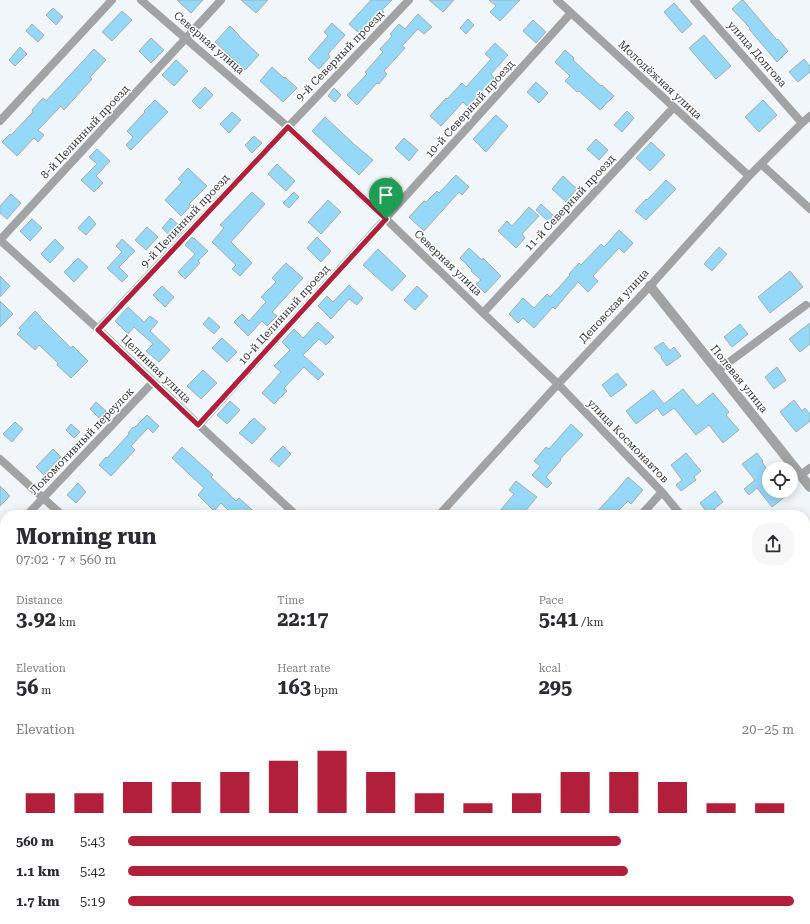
<!DOCTYPE html>
<html lang="en">
<head>
<meta charset="utf-8">
<style>
  body { margin:0; font-family:"Roboto Serif",serif; background:#f7f7f7; color:#2b2b33; height:100vh; display:flex; flex-direction:column; font-size:15px; white-space:nowrap }
  * { box-sizing:border-box; margin:0 }
  p { font-size:13px; color:#7c7c81 }
  .icon { flex:none; width:22px; height:22px; fill:none; stroke:currentColor; stroke-width:2; stroke-linecap:round; stroke-linejoin:round }
  .map { position:relative; flex:1; overflow:hidden }
  .details { position:absolute; left:0px; top:510px; width:810px; height:414px; display:flex; flex-direction:column; background:#fff; border-radius:16px 16px 0 0; box-shadow:0 2px 10px #0003 }
  .details>* { flex:none }
  .fabs { position:absolute; left:762px; top:462px; display:grid; gap:8px }
  .fabs a { display:grid; place-items:center; width:36px; height:36px; border-radius:50%; background:#fff; box-shadow:0 2px 10px #0003; font-size:20px }
  .pin { position:absolute; display:grid; place-items:center; width:34px; height:34px; color:#fff; margin:-41px -17px; border-radius:50% 50% 50% 0; rotate:-45deg; box-shadow:0 0 4px #0007 }
  .pin .icon { rotate:45deg }
  .round { display:grid; place-items:center; flex:none; width:42px; height:42px; border-radius:16px; background:#f7f7f7 }
  .head { display:flex; align-items:center; justify-content:space-between; height:68px; padding:0 16px }
  h1 { font-size:22px; font-weight:700; line-height:30px }
  .figures { display:grid; grid-template-columns:repeat(3,1fr); gap:6px; height:68px; padding:4px 16px }
  .figures div { display:grid; align-content:center }
  .figures b { font-size:20px; font-weight:700 }
  .figures small { font-size:11px; font-weight:400 }
  .figures p { font-size:11px }
  .chart { height:112px; padding:8px 16px }
  .chart p { display:flex; justify-content:space-between }
  .chart svg { width:100%; height:72px; margin-top:4px; stroke:#b21f3b; stroke-width:6 }
  ul { padding:0 16px; list-style:none; font-size:13px }
  li { display:grid; grid-template-columns:64px 48px 1fr; align-items:center; height:30px }
  li i { height:10px; border-radius:5px; background:#b21f3b }
  .map>svg:first-child { display:block }
  .building { fill:#95d8f8; stroke:#a7adaf }
  .lines { fill:none; stroke-linecap:round; stroke-linejoin:round }
  .minor { stroke:#a1a3a4; stroke-width:8 }
  .tertiary { stroke:#a1a3a4; stroke-width:10 }
  .secondary { stroke:#797c7e; stroke-width:10 }
  .route-casing { stroke:#fff; stroke-width:8 }
  .route { stroke:#b21f3b; stroke-width:5 }
  .labels { text-anchor:middle; dominant-baseline:central; stroke-width:3; stroke-linejoin:round; paint-order:stroke }
  .street-label { font-size:11px; fill:#343738; stroke:#fff }
</style>
</head>
<body>
<div class="map">
<svg width="810" height="924" viewBox="0 0 810 924">
  <rect width="100%" height="100%" fill="#f0f6f9"/>
  <path class="building" d="M177,0H203L191,13Z
    M241,0H268L256,13Z
    M371,0H392L382,10L384,12L376,20L374,19L360,34L349,24Z
    M429,0H454L443,12Z
    M489,0H520L500,21L490,12L496,6Z
    M742,0H743L777,40L778,39L788,51L777,62L749,29L750,28L732,9Z
    M674,3L692,24L682,33L664,12Z
    M53,8L63,17L56,25L46,15Z
    M122,11L132,20L112,41L102,32Z
    M418,14L432,27L424,34L418,29L402,46L405,48L384,71L387,74L379,84L377,83L357,105L347,95L367,74L365,72L383,52L380,49L392,36L390,34L399,24L405,29Z
    M468,19L474,25L466,34L460,28Z
    M533,20L546,32L536,43L523,31Z
    M332,23L345,35L328,54L330,57L319,69L308,59L328,36L324,32Z
    M32,24L44,35L38,42L26,31Z
    M230,26L239,35V36L259,55L245,70L215,42Z
    M704,35L731,66L716,79L689,48Z
    M151,38L164,50L151,63L139,51Z
    M495,43L508,55L491,74L494,78L477,97L478,98L469,108L463,102L441,126L430,116L446,98L447,99L462,83L466,87L491,59L485,54Z
    M20,47L27,54L15,66L9,60Z
    M94,49L106,60L90,77L92,79L64,110L61,106L38,130L44,135L38,142L34,138L17,156L2,142L10,134L11,135L33,112L32,110L43,98L46,101Z
    M565,50L574,58L573,60L601,86L602,85L614,96L600,110L579,91L577,92L565,81L570,76L555,62Z
    M804,59L810,66V72L798,82L789,72Z
    M176,60L188,71L174,86L162,75Z
    M272,67L284,78L285,77L297,88L283,102L260,81Z
    M536,82L548,93L539,103L527,92Z
    M205,87L213,95L200,109L192,101Z
    M334,88L341,95L335,102L328,96Z
    M155,100L168,112L131,150L126,145L133,137L127,131L145,112L144,111Z
    M763,100L777,115L759,132L745,117Z
    M627,111L634,118L622,132L614,125Z
    M232,112L241,120L229,133L220,124Z
    M496,115L508,126L486,152L473,139Z
    M325,117L355,145L373,160L359,175L312,131Z
    M254,136L262,143L252,153L245,145Z
    M404,138L418,150L409,161L395,148Z
    M596,139L608,150L599,160L587,149Z
    M651,142L665,155L650,171L636,158Z
    M97,149L110,161L96,176L103,183L94,192L81,180L97,164L89,157Z
    M277,164L295,181L286,191L268,174Z
    M188,168L207,186L189,204L191,206L181,216L165,200L182,182L178,179Z
    M456,175L469,187L462,195L459,192L424,231L409,217L424,201L426,202L437,191L439,193Z
    M563,176L577,189L566,202L552,189Z
    M391,177L402,188L390,202L378,191Z
    M666,180L676,189L646,220L635,211L646,199L647,200Z
    M252,192L265,204L231,242L252,263L240,276L232,269L236,265L212,242L224,228L220,225Z
    M294,192L299,197L289,208L283,203Z
    M11,194L21,203L7,219L0,213V206Z
    M328,200L341,212L321,234L308,222Z
    M541,204L555,217L550,223L536,210Z
    M529,207L539,216L522,234L525,238L516,248L498,231L507,221L512,226Z
    M89,216L96,224L86,235L78,228Z
    M171,218L184,230L177,237L176,236L174,239L162,228Z
    M32,219L42,228L30,241L20,231Z
    M147,227L158,237L146,250L135,240Z
    M619,230L633,243L624,253L619,248L593,276L598,281L588,292L578,282L555,309L553,307L534,328L523,318L518,323L509,314L523,298L534,308L547,294L550,297L570,275L569,274L579,263L581,265L601,244L604,247Z
    M192,237L194,239V238L208,251L198,261L200,263L185,279L178,272L195,254L185,245Z
    M317,237L331,251L321,262L307,248Z
    M55,239L64,248L50,263L41,254Z
    M122,239L135,251L119,267L128,276L122,282L107,268L122,252L116,246Z
    M719,247L727,254L712,271L704,264Z
    M469,248L482,260L483,258L501,276L485,293L476,284L481,280L471,271L472,270L460,258Z
    M378,249L406,276L392,291L363,265Z
    M78,258L88,267L74,282L64,272Z
    M286,263L303,278L272,312L277,316L267,326L262,321L248,336L234,322L242,314L249,321L266,302L261,297L276,282L272,278Z
    M790,271L803,287L770,313L758,297Z
    M0,276L10,286L0,297Z
    M349,285L363,298L357,305L349,299L331,319L318,306L327,296L333,302Z
    M162,286L174,297L165,307L153,295Z
    M417,286L428,296L415,310L404,300Z
    M0,301L13,314L0,327Z
    M128,307L144,322L150,316L158,322L150,331L170,350L159,362L146,351L153,344L134,327L128,334L115,321Z
    M35,311L41,317V318L71,348L73,346L88,361L71,378L57,365L58,363L39,345L35,350L17,334L21,330L19,328Z
    M209,317L220,327L214,334L203,324Z
    M318,322L334,337L326,345L319,339L303,355L324,374L318,380L304,367L284,388L287,391L274,404L262,393L281,372L274,366L290,350L282,342L294,329L303,338Z
    M810,323V344L800,352L789,339Z
    M740,324L748,334L732,347L724,337Z
    M222,338L237,352L227,362L212,348Z
    M663,342L670,351L674,347L681,356L667,366L661,358L662,357L654,348Z
    M777,367L786,380L774,389L765,377Z
    M203,370L217,383L201,399L187,386Z
    M617,373L627,385L611,397L602,385Z
    M683,389L697,406L713,393L729,412L726,415L739,430L723,443L709,425L696,435L674,408L663,416L657,408L636,424L626,411L653,390L664,404Z
    M794,400L802,411L805,408L810,414V421L796,432L780,412Z
    M230,401L240,410L227,424L217,415Z
    M96,402L106,411L99,418L90,409Z
    M147,415L159,426L153,433L148,428L131,446L135,450L111,476L99,465L106,457L107,458L129,434L128,433L133,427L134,428Z
    M254,418L266,429L252,444L239,433Z
    M15,422L23,429L12,442L3,434Z
    M71,424L80,432L74,438L66,430Z
    M571,424L583,435L560,459L561,460L546,477L552,483L547,488L532,475L540,466L534,461L546,447L549,449Z
    M283,446L291,454L279,467L270,459Z
    M182,447L213,475L211,477L236,501L239,498L258,515H233L221,503L214,511L198,495L204,488L172,458Z
    M53,449L61,457L44,475L36,467Z
    M686,453L701,471L694,477L696,480L681,491L676,485L682,480L671,465Z
    M757,453L763,461L762,462L769,472V491H792L772,507L757,488L749,495L744,489L755,480L742,464Z
    M628,477L643,490L631,504L628,501L614,515H594L616,491Z
    M516,481L537,497L522,515H503L499,512L514,494L509,490Z
    M78,483L86,492L76,503L67,495Z
    M0,486L10,496L0,506Z
    M715,491L723,502L714,509L719,515H709L700,503Z
    M810,910V924H797L802,919H805V915Z"/>
  <g class="lines">
    <path class="minor" d="M141,0L288,127L386,219L483,313L558,384L662,492L681,515
      M557,0L749,176
      M694,0L802,123
      M0,121L112,0
      M761,164L810,209
      M0,240L98,329L199,425L296,515
      M0,240L221,0
      M483,313L674,107
      M98,329L288,127L409,0
      M717,371L806,305
      M199,425L571,13
      M0,459L62,515
      M801,475L810,468
      M27,515L153,382
      M439,515L558,384L650,286L749,176L802,123L810,116
      M641,515L662,492
      M0,543L5,538
      M805,573L810,569
      M805,665L810,671
      M805,826L810,822
      M0,887L5,891
      M33,919L39,924
      M97,919L102,924
      M510,919L515,924
      M755,919L761,924
      M448,924L453,919"/>
    <path class="tertiary" d="M650,286L810,487
      M0,664L5,668"/>
    <path class="secondary" d="M274,919L279,924
      M69,924L74,919"/>
  </g>
  <g class="lines">
    <g class="route-casing">
      <path id="route" d="M288,127L386,219L198,425L98,330Z"/>
    </g>
    <use href="#route" class="route"/>
  </g>
  <g class="labels">
    <g class="street-label">
      <text transform="translate(209 43) rotate(41)">Северная улица</text>
      <text transform="translate(757 54) rotate(49)">улица Долгова</text>
      <text transform="translate(340 56) rotate(-46)">9-й Северный проезд</text>
      <text transform="translate(660 80) rotate(43)">Молодёжная улица</text>
      <text transform="translate(470 109) rotate(-48)">10-й Северный проезд</text>
      <text transform="translate(85 132) rotate(-47)">8-й Целинный проезд</text>
      <text transform="translate(570 203) rotate(-47)">11-й Северный проезд</text>
      <text transform="translate(185 221) rotate(-47)">9-й Целинный проезд</text>
      <text transform="translate(448 263) rotate(44)">Северная улица</text>
      <text transform="translate(614 306) rotate(-47)">Деповская улица</text>
      <text transform="translate(284 315) rotate(-48)">10-й Целинный проезд</text>
      <text transform="translate(156 369) rotate(44)">Целинная улица</text>
      <text transform="translate(739 379) rotate(51)">Полевая улица</text>
      <text transform="translate(82 441) rotate(-46)">Локомотивный переулок</text>
      <text transform="translate(628 441) rotate(46)">улица Космонавтов</text>
    </g>
  </g>
</svg>
<div class="fabs">
<a><svg class="icon" aria-label="locate" viewBox="0 0 24 24"><circle cx="12" cy="12" r="6"/><path d="M12 2v4M12 18v4M2 12h4M18 12h4"/></svg></a>
</div>
<div class="pin" style="left:386px;top:219px;background:#1e9e55"><svg class="icon" aria-label="arrive" viewBox="0 0 24 24"><path d="M6 21V4h12l-3 4 3 4H6"/></svg></div>
<section class="details">
<div class="head"><div><h1>Morning run</h1><p>07:02 · 7 × 560 m</p></div><a class="round"><svg class="icon" aria-label="share" viewBox="0 0 24 24"><path d="M12 15V3M7 8l5-5 5 5M5 13v7h14v-7"/></svg></a></div>
<div class="figures">
<div><p>Distance</p><b>3.92<small> km</small></b></div>
<div><p>Time</p><b>22:17</b></div>
<div><p>Pace</p><b>5:41<small> /km</small></b></div>
</div>
<div class="figures">
<div><p>Elevation</p><b>56<small> m</small></b></div>
<div><p>Heart rate</p><b>163<small> bpm</small></b></div>
<div><p>kcal</p><b>295</b></div>
</div>
<div class="chart"><p><span>Elevation</span>20–25 m</p>
<svg viewBox="0 0 160 44" preserveAspectRatio="none"><path d="M5 44V32M15 44V32M25 44V25M35 44V25M45 44V19M55 44V12M65 44V6M75 44V19M85 44V32M95 44V38M105 44V32M115 44V19M125 44V19M135 44V25M145 44V38M155 44V38"/></svg>
</div>
<ul>
<li><b>560 m</b>5:43<i style="width:74%"></i></li>
<li><b>1.1 km</b>5:42<i style="width:75%"></i></li>
<li><b>1.7 km</b>5:19<i style="width:100%"></i></li>
</ul>
</section>
</div>
</body>
</html>
